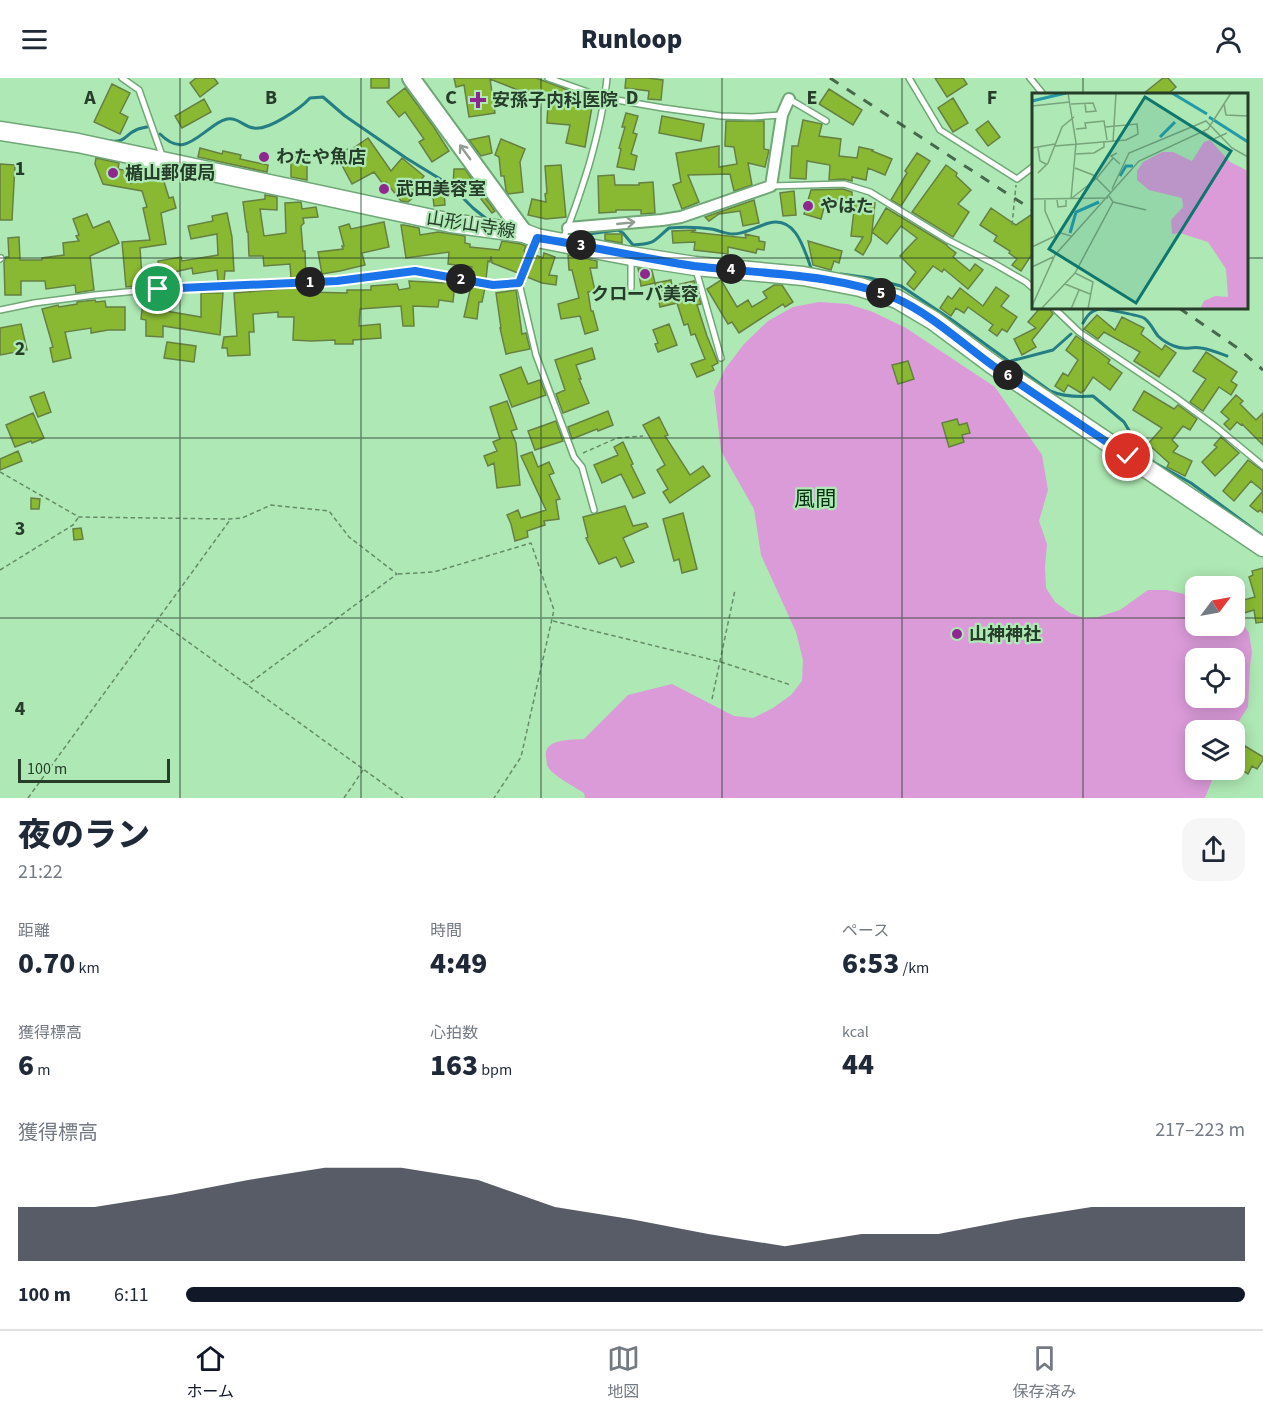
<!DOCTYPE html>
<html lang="ja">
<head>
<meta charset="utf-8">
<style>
  body { margin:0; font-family:"Source Sans 3","Noto Sans JP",sans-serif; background:#f6f6f7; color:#1f2937; height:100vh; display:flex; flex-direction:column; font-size:22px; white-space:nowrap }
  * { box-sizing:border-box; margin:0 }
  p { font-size:20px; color:#747a83 }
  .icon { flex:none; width:33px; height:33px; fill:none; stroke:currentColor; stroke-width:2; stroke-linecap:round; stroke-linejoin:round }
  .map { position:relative; height:720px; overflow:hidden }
  .panel { display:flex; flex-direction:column; background:#fff; flex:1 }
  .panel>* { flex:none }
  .needle { width:39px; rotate:58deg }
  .fabs { position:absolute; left:1185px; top:498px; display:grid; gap:12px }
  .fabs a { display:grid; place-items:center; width:60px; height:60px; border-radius:12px; background:#fff; box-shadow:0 3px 15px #0003; font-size:30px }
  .scale { position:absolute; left:18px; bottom:15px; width:152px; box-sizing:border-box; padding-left:6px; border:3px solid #263d29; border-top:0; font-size:16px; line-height:21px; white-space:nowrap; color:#263d29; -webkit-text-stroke:4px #aee8b4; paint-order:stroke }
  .pin { position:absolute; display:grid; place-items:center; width:51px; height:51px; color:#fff; margin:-26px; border:3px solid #fff; border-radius:50%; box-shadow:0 2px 6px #0007 }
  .km { position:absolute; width:30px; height:30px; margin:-15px; border-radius:50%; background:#222; color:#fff; font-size:16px; line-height:30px; text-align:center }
  .round { display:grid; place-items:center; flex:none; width:63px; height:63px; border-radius:18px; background:#f6f6f7 }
  .headline { display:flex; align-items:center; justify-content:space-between; height:102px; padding:0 18px }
  h1 { font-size:33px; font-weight:800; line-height:45px }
  .metrics { display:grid; grid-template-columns:repeat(3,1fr); gap:9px; height:102px; padding:6px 18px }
  .metrics div { display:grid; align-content:center }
  .metrics b { font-size:30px; font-weight:800 }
  .metrics small { font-size:16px; font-weight:400 }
  .metrics p { font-size:16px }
  .chart { height:168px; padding:12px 18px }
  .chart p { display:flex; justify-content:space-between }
  .chart svg { width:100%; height:108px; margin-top:6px; fill:#111827; opacity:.7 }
  ul { padding:0 18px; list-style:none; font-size:20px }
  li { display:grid; grid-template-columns:96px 72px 1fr; align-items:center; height:45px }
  li i { height:15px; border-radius:8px; background:#111827 }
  header { display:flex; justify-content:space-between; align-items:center; height:78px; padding:0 18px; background:#fff; font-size:27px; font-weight:800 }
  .dock { display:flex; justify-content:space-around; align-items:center; height:84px; border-top:2px solid #e0e1e3; background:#fff; font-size:16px; color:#747a83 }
  .dock a { display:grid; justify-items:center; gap:3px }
  .dock .on { color:#111827 }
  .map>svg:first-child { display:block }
  .green { fill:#db9bd9; fill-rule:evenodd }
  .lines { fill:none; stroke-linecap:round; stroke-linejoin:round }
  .stream { stroke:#257e83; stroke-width:3 }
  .building { fill:#89b933; stroke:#668042; stroke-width:1.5 }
  .service-casing { stroke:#6fa776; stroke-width:8 }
  .minor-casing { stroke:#6fa776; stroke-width:14 }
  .secondary-casing { stroke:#6fa776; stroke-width:20 }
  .primary-casing { stroke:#6fa776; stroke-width:21 }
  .path { stroke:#658c69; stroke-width:1.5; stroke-dasharray:4.5 3; stroke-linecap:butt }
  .service { stroke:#fff; stroke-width:5 }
  .minor { stroke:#fff; stroke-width:10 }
  .secondary { stroke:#fff; stroke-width:16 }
  .primary { stroke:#fff; stroke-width:18 }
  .rail { stroke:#48684c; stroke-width:3; stroke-dasharray:10 10; stroke-linecap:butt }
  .oneway { stroke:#929e94 }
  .route-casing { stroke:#fff; stroke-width:12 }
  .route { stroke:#1a73e8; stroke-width:8 }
  .grid { fill:none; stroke:#263d29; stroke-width:1.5; stroke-opacity:0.55 }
  .poi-dot { fill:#8e288f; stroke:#aee8b4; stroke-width:2 }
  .labels { text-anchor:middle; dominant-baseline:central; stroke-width:4.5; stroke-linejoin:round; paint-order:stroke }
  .poi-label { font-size:18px; font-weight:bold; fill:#263d29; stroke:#aee8b4; text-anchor:start }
  .street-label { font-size:18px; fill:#263d29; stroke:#aee8b4 }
  .quarter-label { font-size:21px; fill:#073212; stroke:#aee8b4 }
  .inset-river { fill:none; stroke:#249aa9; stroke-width:3 }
  .inset-road { fill:none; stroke:#78a47c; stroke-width:1.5 }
  .view { fill:#0f766e; fill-opacity:0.15; stroke:#0f766e; stroke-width:3 }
  .inset-edge { fill:none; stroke:#263d29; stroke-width:3 }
  .grid-label { font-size:20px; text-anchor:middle; font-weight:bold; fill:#263d29; stroke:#aee8b4; stroke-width:4.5; stroke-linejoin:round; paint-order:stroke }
</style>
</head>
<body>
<header><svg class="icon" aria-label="menu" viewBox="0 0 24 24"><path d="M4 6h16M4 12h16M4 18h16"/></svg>Runloop<svg class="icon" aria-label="person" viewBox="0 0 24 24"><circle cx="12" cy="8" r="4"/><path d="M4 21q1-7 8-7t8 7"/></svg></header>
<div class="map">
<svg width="1263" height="720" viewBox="0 0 1263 720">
  <rect width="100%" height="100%" fill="#aee8b4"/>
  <path class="green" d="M819,224L848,226L873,234L906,250L995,309L1042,377L1048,412L1039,443L1047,466L1045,489L1046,510L1055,524L1070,535L1084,540L1098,539L1120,532L1148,512H1167L1184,516L1195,521L1196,548H1234L1235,533L1249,555L1252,574L1250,588L1248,629L1233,652H1196V692H1216L1205,720H585L584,715C575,709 553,698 548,689C546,686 547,683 546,679C543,660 572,662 584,661L628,617L672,606L734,638L753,640L773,630L791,617L802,603L803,582L796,554L761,477L754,431L721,373L714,313L725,291L744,266L768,243L793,229ZM1196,580H1234V620H1196Z"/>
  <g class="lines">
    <path class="stream" d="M160,56C181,77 192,63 212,49C215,47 220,43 224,42C237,37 243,49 254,50C268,53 301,30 310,20L323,19L345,38L406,80L450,107L473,130L488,142H490
      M111,63C125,65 126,56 136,52C139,50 143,50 147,49
      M581,157L618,152L623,155L633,167C656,166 653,163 669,150C683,149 697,149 711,151C718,152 726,156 733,156C746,156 757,148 769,145C796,138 804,171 811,190L814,192
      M841,196L870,200L901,208L952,242L1050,313C1064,319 1079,319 1093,318L1124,344L1143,376L1155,385L1191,405L1263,458
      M1083,245C1087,238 1091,232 1100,231C1103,230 1141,238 1144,240C1151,245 1153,252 1158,258C1162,262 1169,266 1174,268C1186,273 1190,268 1201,270C1209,271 1219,275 1227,278
      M1011,283L1053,272L1071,256"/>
  </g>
  <path class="building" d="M196,0H214L218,5L200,19L190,5Z
    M371,0H389V10H371Z
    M454,0H536L587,19L584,28L592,29L585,69L566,65L570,47L547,45L548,24L490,1L495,35L469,39L464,7L456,9Z
    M626,0H648L663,2L661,22L648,21L649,13L625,10Z
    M935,0H963L967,6L947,19Z
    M1163,0H1168L1176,9L1168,16H1143Z
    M112,6L130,15L120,35L128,39L120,56L94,44Z
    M405,10L433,48L449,73L432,84L419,64L424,61L405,34L399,39L387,24Z
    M829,11L862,32L853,47L819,26Z
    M953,20L968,45L953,54L938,30Z
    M204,21L211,34L182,50L175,38Z
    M626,35L638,38L633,55L637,56L631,76L637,78L634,92L617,89L621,71L619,70L625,49H622Z
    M662,38L704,46L701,63L659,55Z
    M803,42L822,46L819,58L841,61L839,78L857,80L859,69L873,72L872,73L892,81L885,97L868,90L866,102L852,99V103L844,101L829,102L830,87L807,83L806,101L790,100L792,68H798Z
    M726,43H764V71L769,72L765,89L748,85L752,107L734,113L730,96L688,97L699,124L682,131L673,107L681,104L676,75L719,68V89L737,86L734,69L725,68Z
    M988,43L1000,59L988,68L976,52Z
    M489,58L492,75L481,78L469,62Z
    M368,60L391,93L402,80L424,98L412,113L422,112L408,124L401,123L386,104L383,106L374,94L352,106L336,76L348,71L349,73Z
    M501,61L525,71L520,84L523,114L508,116L506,112L504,98H501L499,79L495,77Z
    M200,70L222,76L223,73L241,77L240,81L268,87L267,94L198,79Z
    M917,75L930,83L901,128L891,122L907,95L905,93Z
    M291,78H307V102L291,99Z
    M96,80L119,85L118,91L133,94L131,105L153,93L161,94L169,120L173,119L176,130L161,135L166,166L140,170L142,199L157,198L158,206L126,209L122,164L150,162L143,130L147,129L142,113L103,106L95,86Z
    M0,86L15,87L12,142H0Z
    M561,87L566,139L546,141L528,137L532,121L546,124L545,116L547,115L545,88Z
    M946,87L957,95L956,98L971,112L958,126L969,134L953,159L912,134Z
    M454,91H465L474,104V107H453Z
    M614,97L615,107H639V105L653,104L655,135L641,136V132H616V134L599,135L598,98Z
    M440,110L444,113L445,127L434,128L432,111Z
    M843,111L852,114V123L826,122L821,141L804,136L811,112Z
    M794,113L796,137L783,138L780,115Z
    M265,117L277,119V132L260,131L264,158L286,155L285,125L301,124L302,131L316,129L318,139L303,140L304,145L301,148L303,173H305L306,200H291L290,186L264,188L263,178H249L248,154H247L243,124L265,121Z
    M484,118L495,133L492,135L481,121Z
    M754,122L759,145L743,148L740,133L719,136L709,143L705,139Z
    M855,123L875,125L871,163L863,177L855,172L863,159L851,158Z
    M886,130L947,167V168L956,175L953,179L970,193L975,186L983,192L968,211L944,191L942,194L933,188L914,212L907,206L916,194L900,178L917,160L901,148L887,166L872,154Z
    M991,130L1016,147L1034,135V173L1021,193L1012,187L1017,181L1009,175L1010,173L994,163L997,158L980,147Z
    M227,135L232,159L234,193H225L224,203H218L217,192L193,196L192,190L161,197L158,183L181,179L182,183L218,177L217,156L191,161L188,148L213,143L212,138Z
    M87,136L93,150L109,143L119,165L90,178L94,212L76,215L75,207L46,211L45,203H21V217H5L4,184L6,179H9L8,160L19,159L20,182H42V180L64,177L63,165L79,163L76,158L79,157L73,141Z
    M384,144L389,169L362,175L365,187L340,193L322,196L318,174L343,171L342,168H344L339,149L349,146L351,151Z
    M401,147H404L419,150L420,157L438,154L465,158V165L470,166V169L499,172L502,163L521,166L526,168L524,173L526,174L518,195L492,185L491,178L490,184L488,183L486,201L473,198L474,194L471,193L472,189L448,186L449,174L406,180Z
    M696,152L692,154L746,160L745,156L759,159V163L765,164L764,172L757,171L756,175L728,169V176L694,172L695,164L673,165L672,153Z
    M605,156H622V165L605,162Z
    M808,163L842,173L839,185L834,183L831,192L813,187Z
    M544,175L555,179L549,197L557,198L556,207L542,205L527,199L535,177L543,180Z
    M568,177L597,183V190H590L595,213L588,214L591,233H593L598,252L585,256L580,238L561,241L558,226L579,220L572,192H569Z
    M638,190L652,193L655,205L641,208Z
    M671,202L672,208L694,203L701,226L697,227L707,258L718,285L712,288L714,292L697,299L691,286L705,281L695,256L691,257L688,246L684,247L677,225L660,229L655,205Z
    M721,202L737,229L748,222L752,229L767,220L763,214L774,207H782L793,224L785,229L783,226L739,255L732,244L728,246L707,211Z
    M409,203L444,205V203L455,205L453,224L439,222L438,229L413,228L414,248H403L401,228L360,231L359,248L380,246L381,260L353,262V266H335V262L311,263L293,262L294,239H278V234L253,236L254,254H249L250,277L228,278L227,270H222L224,259L237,258L234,215L307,209V214L347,215V212H371V208L397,206L399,212L410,210Z
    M471,208L485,210L482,224H479L477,241L464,239Z
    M996,209L1009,218L1001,228L1017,239L1007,254L1002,251L997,258L989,252L993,247L968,229L964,235L956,230L951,238L940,230L948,218L952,221L960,210L983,228Z
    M516,212L522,256L526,255L530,271L506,276L500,250H501L496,215Z
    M201,215H223L220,257L163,248V259L146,258V242L141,241L144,217L159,216V219H161L160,232L201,239Z
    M95,222L96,224L105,223L106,229H125V252H108L91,255V250L65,254L71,280L53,284L50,270L53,269L42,231L58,227L59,229L77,226V224Z
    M1040,230H1049L1053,236L1032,262L1036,269L1022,277L1014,261L1036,250L1028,244Z
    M1097,237L1115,252L1122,239L1144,250L1141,256L1162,272L1165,267L1176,275L1159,299L1134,283L1140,274L1104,254L1098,261L1084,251Z
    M21,246L27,272L0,277V250Z
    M669,246L677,267L658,274L655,266L658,265L653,252Z
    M1076,258L1098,273L1110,282L1108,285L1122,295L1110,312L1093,299L1084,313H1083L1081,315L1068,307L1064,314L1055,308L1063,295L1068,298L1078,282L1066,272Z
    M167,264L196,268L194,284L164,280Z
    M592,270L595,281L576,287L581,301H579L589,325L563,335L556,316L565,312L555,282Z
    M1206,274L1237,294L1231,303L1237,307L1231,317L1219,309L1203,333L1190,324L1206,301L1193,293Z
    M908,283L914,301L898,306L892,287Z
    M521,289L528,306L540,302L546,317L512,329L500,297Z
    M1144,313L1174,331L1178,327L1197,341L1190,352L1183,348L1172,362L1178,368L1173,374L1192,383L1185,398L1167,389L1169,385L1148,366L1162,350L1133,332Z
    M44,314L51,334L38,339L30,319Z
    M1236,317L1243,323L1240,326L1256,342L1263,335V367L1242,346L1241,347L1237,344L1230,352L1224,346L1229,341L1221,334Z
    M507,323L517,351L511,353L516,365L520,407L497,410L494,385L488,388L484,378L497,373L493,364L500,361L490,329Z
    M608,333L613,347L598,353L597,351L572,361L568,349Z
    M33,335L44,360L32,365L31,363L15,369L6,347Z
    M659,339L668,357L665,358L690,397L703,388L710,398L670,425L663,414L668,411L657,392L665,387L643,347Z
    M957,341L959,347L967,345L970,355L962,357L964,364L949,369L942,345Z
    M556,343L563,363L535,372L528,353Z
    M1221,359L1239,375L1215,398L1202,384L1217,369L1214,367Z
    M623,364L633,386L631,387L645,415L633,420L621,396L602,405L594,387L618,377L614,369Z
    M18,373L22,383L0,392V381Z
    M532,374L538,389L549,384L554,395L549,397L560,421L556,422L559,441L544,443L545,447L527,453L528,459L515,463L511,446L507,437L518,432L521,440L546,432L521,378Z
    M1248,382L1263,393V413L1251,403L1234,423L1223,413Z
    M1263,413V435L1260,432L1258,434L1250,428Z
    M31,420L40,421L39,431H31Z
    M625,428L633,448L646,445L648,449L623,460L634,484L621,489L616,479L599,486L586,460L588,459L583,439Z
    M683,435L697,491L682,495L679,481L674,483L663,441Z
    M81,450L83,461L74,462L73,451Z
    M1263,490V544L1256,545L1254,532L1244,535L1240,523L1255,519L1249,499L1253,497L1252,493Z
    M1245,668L1263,679V682L1257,691L1252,688L1248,696L1234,687V685Z"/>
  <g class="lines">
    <g class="service-casing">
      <path id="service" d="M122,0L139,12L163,80
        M548,0L605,20L663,30L721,38L752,39L781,37
        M909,0L940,52L1017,101L1034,88
        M1030,0L1043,16
        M789,21L826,43
        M771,108L844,106L870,114L948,162L995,186L1026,204L1034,211
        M562,163C573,138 581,113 589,87C597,59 604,30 607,0
        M0,181L1,180
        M696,192L721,280
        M519,205L536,277L574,379L582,389L594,432
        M631,210V182
        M1054,230L1079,254L1174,318L1216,349L1263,388
        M0,232L34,225L95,217L158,211L337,203L415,193L493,207L519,205L536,162"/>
    </g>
    <g class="minor-casing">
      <path id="minor" d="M568,150L662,142L681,139L771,108L782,37L789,21"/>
    </g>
    <g class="secondary-casing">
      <path id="secondary" d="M411,0L524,155"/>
    </g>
    <g class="primary-casing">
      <path id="primary" d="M0,53L78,65L451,145L524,155L537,160L631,178L695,188L803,198L860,209L897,221L934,243L993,287L1263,469"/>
    </g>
    <path class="path" d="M1012,147L1016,107
      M583,375L617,360L643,358
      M0,394L79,439L230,441L242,440L271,427L329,433L349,459L397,496L247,607
      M0,492L73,447L78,440
      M398,496L434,494L531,465L554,532L521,679L494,720
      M158,542L403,720
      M553,543L721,584L791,607
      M712,621L735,512
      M28,720L230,442
      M344,720L363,692"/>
    <use href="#service" class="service"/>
    <use href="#minor" class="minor"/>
    <use href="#secondary" class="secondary"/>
    <use href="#primary" class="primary"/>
    <path class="rail" d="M830,0L1034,133
      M1179,230L1239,271L1263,292"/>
  </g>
  <defs><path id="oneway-shaft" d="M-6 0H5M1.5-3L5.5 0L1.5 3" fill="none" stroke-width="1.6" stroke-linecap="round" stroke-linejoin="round" transform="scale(1.5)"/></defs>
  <g class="oneway">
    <use href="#oneway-shaft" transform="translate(465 74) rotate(-126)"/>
    <use href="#oneway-shaft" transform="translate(626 145) rotate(-6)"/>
  </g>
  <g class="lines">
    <g class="route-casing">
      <path id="route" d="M158,211L337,203L415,193L493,207L519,205L537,160C590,168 641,180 694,188C759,196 834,195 895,220C928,234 963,266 992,287C1037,318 1083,348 1128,378"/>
    </g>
    <use href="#route" class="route"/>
  </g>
  <path class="grid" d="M180,0V720M361,0V720M541,0V720M722,0V720M902,0V720M1083,0V16M0,180H1034M1246,180H1263M1083,230V720M0,360H1263M0,540H1196M1234,540H1263"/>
  <g class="poi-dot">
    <path d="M475 13h6v6h6v6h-6v6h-6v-6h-6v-6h6z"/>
    <circle cx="264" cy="79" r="6"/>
    <circle cx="113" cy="95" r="6"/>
    <circle cx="384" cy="111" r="6"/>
    <circle cx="808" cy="128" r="6"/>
    <circle cx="645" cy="196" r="6"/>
    <circle cx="957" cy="556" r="6"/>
  </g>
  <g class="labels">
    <g class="poi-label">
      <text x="492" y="22">安孫子内科医院</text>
      <text x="276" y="79">わたや魚店</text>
      <text x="125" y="95">楯山郵便局</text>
      <text x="396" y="111">武田美容室</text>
      <text x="820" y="128">やはた</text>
      <text x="645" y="216" text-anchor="middle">クローバ美容</text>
      <text x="969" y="556">山神神社</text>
    </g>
    <g class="street-label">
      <text transform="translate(471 147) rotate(9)">山形山寺線</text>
    </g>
    <g class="quarter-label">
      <text x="815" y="421">風間</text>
    </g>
  </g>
  <g transform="translate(1032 15)">
    <rect width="216" height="216" fill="#aee8b4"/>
    <path d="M178,47L198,69L216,78V216H168L172,208L183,203L196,204L194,176L176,149L148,140L140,141L139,127L151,114L150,105L117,97L105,87V78L111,69L130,59H141L160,68L172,49Z" fill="#db9bd9"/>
    <path class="inset-river" d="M140,0L175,21M0,8L34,0M177,24L216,49M128,44L143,29M88,83L94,73H101M38,140L44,119L67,109"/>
    <path class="inset-road" d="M36,0L44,50L39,106M39,11L61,10L64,18L54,19L53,11M192,11L194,22L216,23M0,13L38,9M44,36L54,35L53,30L72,28L75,47M171,38L182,46L195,40M81,49L84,0M23,53L94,47L106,41L105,31L73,34M0,55L23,51M6,55L8,68L14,71M85,60L79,63L88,71M44,61L62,60L72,54V48M43,75L61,82L78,99M6,80L16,70L30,34L42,24M80,96L97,60L174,28L200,55L216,64M40,105L65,85L81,65M0,106L76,105M13,107V118L24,143M25,107L26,114L34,113V107M81,109L114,117M0,154L29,140L39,143M0,174L21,164M43,180L61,189L56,216M33,191L58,201M0,213L23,162L107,68L176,36L199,0M9,216L43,180L81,109L77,103M39,216L47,197"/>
    <path class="view" d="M113,4L199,58L104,210L17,156Z"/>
    <rect width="216" height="216" class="inset-edge"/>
  </g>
  <g class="grid-label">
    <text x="90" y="26">A</text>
    <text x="271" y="26">B</text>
    <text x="451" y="26">C</text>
    <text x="632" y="26">D</text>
    <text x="812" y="26">E</text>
    <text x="992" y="26">F</text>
    <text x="20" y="97">1</text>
    <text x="20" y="277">2</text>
    <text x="20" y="457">3</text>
    <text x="20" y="637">4</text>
  </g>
</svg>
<div class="fabs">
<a><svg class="needle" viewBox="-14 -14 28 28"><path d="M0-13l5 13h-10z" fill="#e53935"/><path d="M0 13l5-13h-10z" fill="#747a83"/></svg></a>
<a><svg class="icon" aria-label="locate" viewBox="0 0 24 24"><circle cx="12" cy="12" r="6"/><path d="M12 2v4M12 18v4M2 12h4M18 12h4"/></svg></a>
<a><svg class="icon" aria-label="layers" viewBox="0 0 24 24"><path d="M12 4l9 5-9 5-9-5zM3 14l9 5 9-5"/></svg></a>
</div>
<div class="scale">100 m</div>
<div class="pin" style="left:158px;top:211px;background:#1e9e55"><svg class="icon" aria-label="arrive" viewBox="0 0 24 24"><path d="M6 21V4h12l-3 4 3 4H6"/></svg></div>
<div class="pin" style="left:1128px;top:378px;background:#d93025"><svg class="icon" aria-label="check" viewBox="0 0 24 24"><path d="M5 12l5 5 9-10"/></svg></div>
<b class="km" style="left:310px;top:204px">1</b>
<b class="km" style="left:461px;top:201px">2</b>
<b class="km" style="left:581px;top:167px">3</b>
<b class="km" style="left:731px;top:191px">4</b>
<b class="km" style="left:881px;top:215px">5</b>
<b class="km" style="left:1008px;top:297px">6</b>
</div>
<section class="panel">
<div class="headline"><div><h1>夜のラン</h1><p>21:22</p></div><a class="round"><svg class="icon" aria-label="share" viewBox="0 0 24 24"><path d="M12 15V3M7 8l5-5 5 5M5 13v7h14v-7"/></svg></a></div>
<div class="metrics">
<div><p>距離</p><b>0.70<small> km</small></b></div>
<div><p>時間</p><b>4:49</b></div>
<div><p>ペース</p><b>6:53<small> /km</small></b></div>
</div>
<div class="metrics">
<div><p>獲得標高</p><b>6<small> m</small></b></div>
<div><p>心拍数</p><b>163<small> bpm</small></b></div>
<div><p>kcal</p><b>44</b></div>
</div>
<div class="chart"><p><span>獲得標高</span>217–223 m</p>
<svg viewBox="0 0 160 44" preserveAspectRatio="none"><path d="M0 44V22L10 22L20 17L30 11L40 6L50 6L60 11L70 22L80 27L90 33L100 38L110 33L120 33L130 27L140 22L150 22L160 22V44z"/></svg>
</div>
<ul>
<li><b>100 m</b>6:11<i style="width:100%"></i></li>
</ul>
</section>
<nav class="dock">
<a class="on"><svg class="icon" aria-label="home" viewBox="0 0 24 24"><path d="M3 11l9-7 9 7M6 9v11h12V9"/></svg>ホーム</a>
<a><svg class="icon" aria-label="map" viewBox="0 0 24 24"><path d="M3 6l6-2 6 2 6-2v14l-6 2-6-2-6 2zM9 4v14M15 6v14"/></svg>地図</a>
<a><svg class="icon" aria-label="saved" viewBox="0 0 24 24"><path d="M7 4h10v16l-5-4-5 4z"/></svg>保存済み</a>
</nav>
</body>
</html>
